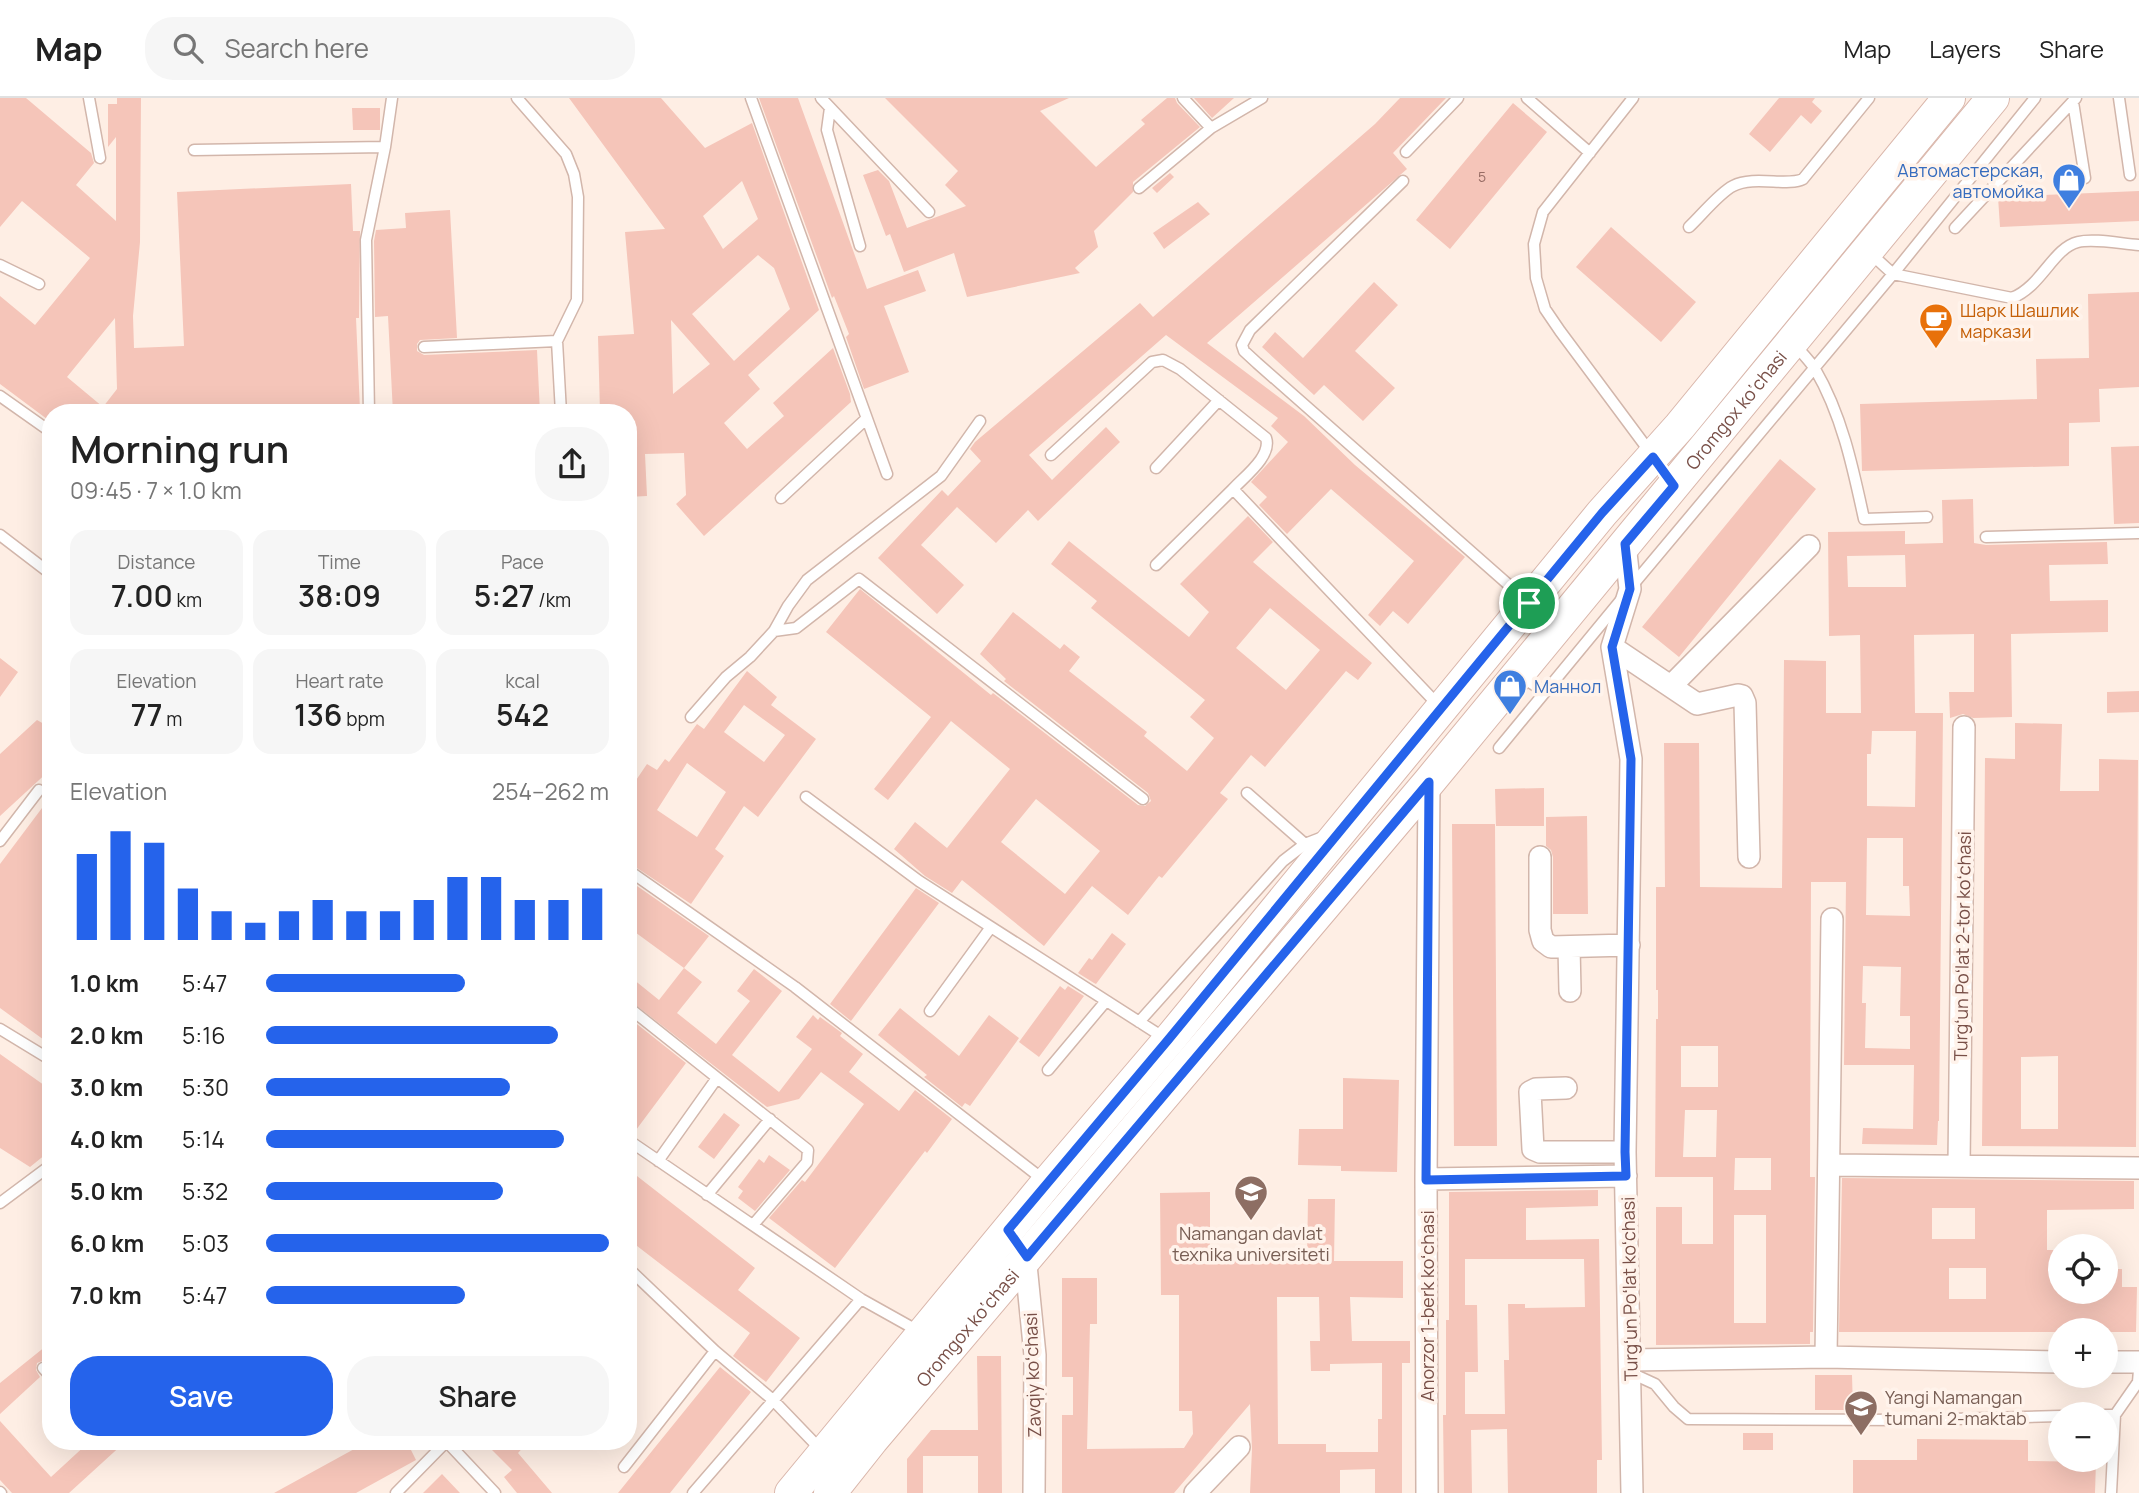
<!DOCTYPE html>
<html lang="en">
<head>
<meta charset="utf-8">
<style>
  body { margin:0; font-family:Manrope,sans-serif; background:#f6f6f6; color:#222; height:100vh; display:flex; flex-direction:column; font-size:26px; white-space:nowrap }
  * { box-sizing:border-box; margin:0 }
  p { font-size:23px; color:#767676 }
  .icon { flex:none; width:38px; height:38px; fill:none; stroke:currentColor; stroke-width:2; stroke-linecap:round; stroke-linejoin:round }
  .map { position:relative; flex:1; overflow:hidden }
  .sheet { position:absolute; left:42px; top:306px; width:595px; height:1046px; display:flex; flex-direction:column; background:#fff; border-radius:28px; box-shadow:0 7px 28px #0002 }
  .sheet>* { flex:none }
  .controls { position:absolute; left:2048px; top:1136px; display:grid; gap:14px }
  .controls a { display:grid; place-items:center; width:70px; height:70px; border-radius:50%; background:#fff; box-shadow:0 7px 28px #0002; font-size:35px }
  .pin { position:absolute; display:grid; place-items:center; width:60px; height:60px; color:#fff; margin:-30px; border:4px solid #fff; border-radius:50%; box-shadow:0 2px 7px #0007 }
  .round { display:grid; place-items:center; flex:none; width:74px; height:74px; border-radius:28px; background:#f6f6f6 }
  .summary { display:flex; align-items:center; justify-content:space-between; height:119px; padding:0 28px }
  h1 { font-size:38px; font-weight:600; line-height:52px }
  .figures { display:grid; grid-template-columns:repeat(3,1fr); gap:10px; height:119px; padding:7px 28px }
  .figures div { display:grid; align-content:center; border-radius:18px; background:#f6f6f6; text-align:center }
  .figures b { font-size:30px; font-weight:600 }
  .figures small { font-size:19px; font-weight:400 }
  .figures p { font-size:19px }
  .chart { height:196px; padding:14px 28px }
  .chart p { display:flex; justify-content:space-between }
  .chart svg { width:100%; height:126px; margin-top:7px; stroke:#2563eb; stroke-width:6 }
  .action { display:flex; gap:14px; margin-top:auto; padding:14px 28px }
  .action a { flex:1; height:80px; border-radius:28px; background:#2563eb; color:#fff; font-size:28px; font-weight:600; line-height:80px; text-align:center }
  .action a+a { background:#f6f6f6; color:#222 }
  ul { padding:0 28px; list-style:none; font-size:23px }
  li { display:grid; grid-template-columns:112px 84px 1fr; align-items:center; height:52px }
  li i { height:18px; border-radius:9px; background:#2563eb }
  header { display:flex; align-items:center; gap:42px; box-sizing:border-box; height:98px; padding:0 35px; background:#fff; border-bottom:2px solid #e0e0e0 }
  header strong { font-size:33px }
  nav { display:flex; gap:38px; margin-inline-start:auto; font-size:24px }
  .search { width:490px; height:63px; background:#f6f6f6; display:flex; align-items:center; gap:18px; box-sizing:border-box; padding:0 24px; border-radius:28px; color:#767676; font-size:26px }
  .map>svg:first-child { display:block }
  .building { fill:#f5c5b9; fill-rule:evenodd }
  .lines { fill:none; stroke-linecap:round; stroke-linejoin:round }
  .lane-casing { stroke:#d2b6ab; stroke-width:13 }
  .street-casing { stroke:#d2b6ab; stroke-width:24 }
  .secondary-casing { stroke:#d9b6ab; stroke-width:34 }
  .lane { stroke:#fff; stroke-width:10 }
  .street { stroke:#fff; stroke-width:21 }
  .secondary { stroke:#fff; stroke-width:32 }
  .route-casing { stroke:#fff; stroke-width:14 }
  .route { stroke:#2563eb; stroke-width:9 }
  .labels { text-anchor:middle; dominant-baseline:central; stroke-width:7; stroke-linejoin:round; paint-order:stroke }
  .number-label { font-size:14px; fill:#976c64 }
  .shop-label { font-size:18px; fill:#366cbe; stroke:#fff3eb; text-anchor:end }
  .food-label { font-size:18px; fill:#c56008; stroke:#fff3eb; text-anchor:start }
  .street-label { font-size:18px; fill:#784f47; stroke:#fff3eb }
  .education-label { font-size:18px; fill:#785e54; stroke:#fff3eb }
</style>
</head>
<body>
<header>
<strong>Map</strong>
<div class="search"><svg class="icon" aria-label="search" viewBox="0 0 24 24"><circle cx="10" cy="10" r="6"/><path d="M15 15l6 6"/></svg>Search here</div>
<nav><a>Map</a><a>Layers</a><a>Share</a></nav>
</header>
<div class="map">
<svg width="2139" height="1395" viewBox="0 0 2139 1395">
  <rect width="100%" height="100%" fill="#feeee4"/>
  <path class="building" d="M0,0H26L91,55L94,65L76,87L116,123V39L108,49V6H117V0H141L140,144L133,218L134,250L184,248L177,94L351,86L353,133H360L359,220H356L360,312L186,315V309L106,312L111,315H51V324L0,286V198L35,227L90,160L22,103L0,129ZM115,220L117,291L103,309L67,279Z
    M569,0H661L705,50L752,25L819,212L748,277L760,291L724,325L747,351L784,318L773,305L833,250L850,296L851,304L704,438L676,406L686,397L684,355L645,356L647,398L628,399V315H600L598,238L634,236L625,134L665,131ZM742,83L758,121L723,151L703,118ZM758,157L774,170L790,211L734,263L692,216ZM671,222L710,266L673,296Z
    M759,0H798L867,191L918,172L926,193L884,208L909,274L864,291L846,239L849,236L834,198L832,200Z
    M885,0H1069L1040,13L1096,69L1145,26L1141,22L1167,0H1175L1177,5L1200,29L1133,84V94L1094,133L1098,149L1075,170L1080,175L967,199L954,155L904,174L890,136L886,138L863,77L878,72L889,83L907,130L966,108L945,87L958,73Z
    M1194,0H1234L1212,20Z
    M1400,0H1446L1393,55L1407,71L1207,245L1304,318L1355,367L1465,459L1408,526L1393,513L1380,528L1368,517L1414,463L1331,391L1287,436L1259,407L1267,399L1251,384L1288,344L1271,328L1278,320L1166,237L1029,357L1052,382L1106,329L1120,344L1038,423L1028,412L996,445L957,409L921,447L964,487L937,516L878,460L942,392L948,398L981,363L970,351L975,344L1140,205L1153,219L1375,26Z
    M1779,0H1815L1812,4L1822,13L1811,26L1801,17L1770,54L1749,36Z
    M1513,5L1547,34L1450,151L1416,122Z
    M352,10H380V32H353Z
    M1170,75L1174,79L1157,95L1152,90Z
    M2139,93V123L2000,129L1998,99Z
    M1198,104L1210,116L1164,151L1153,135Z
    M450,112L457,240L420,242L417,246V253L424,257L537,252L540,315H393L388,218L375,219L374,143L376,132L406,130L405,115Z
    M1611,129L1696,204L1661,244L1576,169Z
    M1374,184L1398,207L1355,253L1395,290L1363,323L1324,287L1314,297L1262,249L1275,234L1303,260Z
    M2139,194V289L2099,291L2100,324L2069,325V368L1862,373L1860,306L2037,301L2036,261L2089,260L2088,196Z
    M2139,348V425L2114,426L2111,349Z
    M1780,361L1816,391L1679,559L1642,529Z
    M1973,401L1974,445L1986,447L2107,444L2108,466L2049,467L2050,503L2108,502V534L2011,536L2012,619L1973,620L1963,616L1950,620L1949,594H1974V536L1914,537L1915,615H1943L1939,1023H1938L1937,1047L1862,1046L1863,1030L1913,1031L1914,967H1844L1846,784H1811L1810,1079H1815L1813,1234H1810V1246L1656,1247V1109H1682V1146H1713V1079H1655L1656,921H1658V892H1656V789H1665L1664,645H1699L1700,789L1782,790L1784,562L1826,563V615H1861L1860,537L1829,538L1828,434L1905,433V446L1943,445L1942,402ZM1905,457L1906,489H1848L1847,458ZM1872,633H1916L1915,709L1867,708V656H1871ZM1867,740H1903V788H1909L1910,818L1866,817ZM1863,868L1901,869L1900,918H1910V951L1865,950L1866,905H1862ZM1681,948H1718V989H1681ZM1685,1012H1717L1716,1059H1683ZM1735,1060H1771V1092H1734ZM1734,1117H1766V1225H1734Z
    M1248,418L1273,444L1253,464L1372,565L1358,582L1346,573L1265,669L1251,657L1220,695L1228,701L1162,780L1159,778L1128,817L1092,788L1044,848L962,782L952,795L925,778L894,751L915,724L947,750L1010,671L951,623L888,702L874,691L931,619L826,534L860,491L991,597L993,595L1138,707L1145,708L1151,703L1148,695L1004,583L1006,581L980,556L1013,514L1060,551L1064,546L1080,559L1069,573L1147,634L1144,638L1187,673L1214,640L1190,619L1205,602L1091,510L1097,503L1051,466L1069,443L1189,539L1209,514L1180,486ZM1270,510L1320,552L1286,592L1236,550ZM1036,701L1100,753L1065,796L1001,744Z
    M0,560L18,574L0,599Z
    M747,573L777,599L771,607L816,641L758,719L744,708L715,751L724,758L691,806L628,764V694L647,666L657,672L665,661L669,664L697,626L704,631ZM744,607L785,637L764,664L724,634ZM687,665L726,694L697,739L657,712Z
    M2139,593V614L2107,615V594Z
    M37,622L51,630V671L0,718V656Z
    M2015,625L2062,626L2060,693H2099V661L2138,662L2136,1049L1982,1048L1985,660L2015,661ZM2058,958V1031H2021V959Z
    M1544,690V728H1496L1495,691Z
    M51,698V947L0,910V766Z
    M1587,718L1588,816H1553V759L1551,752L1546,748V719Z
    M1452,726H1495L1497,1048H1454Z
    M637,788L709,838L684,870L628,829V798Z
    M916,790L939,805L851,923L830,906Z
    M1112,835L1126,846L1096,886L1094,885L1078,875L1089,860L1092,862Z
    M684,870L702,884L677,915L716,946L750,903L737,893L754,871L782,893L732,957L779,994L812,951L796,939L813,917L818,922L820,919L842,935L840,938L863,956L849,974L899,1013L915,992L952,1021L927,1055L925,1053L835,1170L769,1120L802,1082L805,1084L864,1006L821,974L799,1001L767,1009L628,901V877L659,902Z
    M1060,888L1065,892L1068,888L1084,898L1039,959L1019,944Z
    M900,910L959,958L989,917L1019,940L970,1008L965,1005L962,1009L924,979L927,977L878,937Z
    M628,919L686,965L633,1036L628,1034Z
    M0,956L51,992V1052L30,1069L0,1050Z
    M1343,980L1399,982L1397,1074L1341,1073V1068L1298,1067L1299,1031H1343Z
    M724,1015L740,1027L714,1061L698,1049Z
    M769,1057L790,1072L755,1113L738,1100L743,1093L738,1089L759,1061L764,1065Z
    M628,1071L755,1170L738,1192L800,1240L766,1284L733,1258L750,1235L628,1141Z
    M1842,1080L2134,1083V1111L2047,1112V1152H2060V1194H2105V1171H2122V1189H2137L2136,1234H2105V1232H2060V1234H1839ZM1932,1110H1975V1141H1932ZM1949,1170H1986V1201H1949Z
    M1598,1092V1108L1526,1110V1142L1599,1141L1602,1362H1597V1395H1508L1507,1331L1471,1332L1472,1395H1444L1443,1317H1446V1222H1449V1094ZM1465,1161H1584L1585,1209L1525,1210V1206H1508L1509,1262H1504L1505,1316H1465V1274H1478L1477,1207H1465Z
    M1210,1094V1162L1307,1163L1308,1101H1335L1334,1163H1403V1200L1350,1199L1352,1243H1410V1265H1402V1395H1375V1371L1340,1372V1395H1250L1252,1351L1250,1306L1174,1395H1062V1317H1073V1279H1062V1180H1097V1226H1090L1087,1351L1184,1350L1193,1336L1192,1313H1179V1197H1161L1160,1095ZM1277,1199H1319L1320,1243H1310L1311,1273H1330V1266L1382,1265V1321H1378V1354H1326V1346H1278Z
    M51,1244V1267L45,1262L37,1265L36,1272L40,1279L0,1316V1285Z
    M977,1258H1001L1002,1395H978V1358H923V1395H907V1361L931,1332H978Z
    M720,1269L751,1294L670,1395H618Z
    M1815,1277H1852L1853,1312H1815Z
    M0,1323L51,1379L89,1344H125L69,1395H12L0,1382Z
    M1743,1335H1773V1352H1743Z
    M1917,1341L2028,1342V1363L2096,1364L2095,1395H1853V1362H1917Z
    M367,1344H407L416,1362L356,1395H274Z
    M499,1344H528L518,1355L552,1395H517L504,1379L512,1372L492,1352Z
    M442,1376L460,1395H423Z"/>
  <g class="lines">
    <g class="lane-casing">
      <path id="lane" d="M89,0L100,60
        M751,0L887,376
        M821,0L929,114
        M1183,0L1211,30L1262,0
        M1527,0L1590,55
        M1633,0L1543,114L1534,146L1536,180L1545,211L1560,233L1673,385
        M2119,0L2130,77
        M2073,4L2085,80
        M830,10L827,32L860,148
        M194,52L385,49
        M1406,54L1458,0
        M1403,83L1250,232L1242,247L1244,253L1257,265L1527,503
        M1139,90L1211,30
        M1689,129C1701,118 1719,95 1733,88C1754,77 1788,89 1803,81L1869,0
        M1955,130L2076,0
        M1869,154L1893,176L2012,200C2042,188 2053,150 2078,144C2094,140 2122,146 2139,147
        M0,167L39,186
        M557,243L561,315
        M1794,246C1801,254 1809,262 1815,271C1842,317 1853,370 1864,421L1927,419
        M424,249L557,243L577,202L578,99L574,76L566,56L517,0
        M0,298L51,334
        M369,315L366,142L385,49L392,0
        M1051,357L1152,264L1163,262L1180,271L1266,340C1272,358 1245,378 1233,391L1440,609
        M1156,370L1219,302
        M781,400L866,321
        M0,437L51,476
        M1986,439L2139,435
        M1156,467L1233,391
        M1631,489L1893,176L2035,0
        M774,533L796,530L859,481L1143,701
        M1520,578L1545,594
        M691,619L726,579L750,559L774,533L788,508L807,482L941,378L980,323
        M1499,650L1621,502
        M1247,695L1305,746
        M806,699L919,783L1166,941
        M0,743L39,692
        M628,772L795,889L1045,1083
        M628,909L808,1052L807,1064L753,1127
        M930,913L991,829
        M1139,924L1283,763L1305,746L1323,739
        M0,931L51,962
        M1048,972L1106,903
        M628,1042L861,1201L920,1234
        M658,1063L717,980
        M707,1097L770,1021
        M0,1105L51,1067
        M628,1170L715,1253L773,1302L822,1353
        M43,1270L51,1279
        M1631,1275L1655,1286L1674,1309L1688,1321L1916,1322L2060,1318
        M2105,1317H2115L2138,1284L2139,1272
        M447,1344L495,1395
        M624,1369L715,1253
        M0,1394L1,1395
        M396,1395L446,1344
        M693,1395L861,1201
        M2111,1395L2115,1317"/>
    </g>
    <g class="street-casing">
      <path id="street" d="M1625,446L1630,491L1612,549L1631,661L1625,1054L1632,1395
        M1612,549L1697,606L1738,597L1742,598L1745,605L1749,759
        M1671,588L1809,448
        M1540,759V832L1543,843L1551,849L1629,847
        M1569,849L1570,893
        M1566,990L1536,991L1530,994L1533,1051L1540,1054H1625
        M1830,1067L2139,1070
        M1959,1067L1964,629
        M1426,1081L1626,1078
        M1025,1157L1035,1257L1034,1395
        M1826,1259L1832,821
        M1630,1262L1826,1259L2060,1264
        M2105,1264H2139
        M1195,1395L1239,1349
        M1427,1395L1426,1081L1429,684"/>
    </g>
    <g class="secondary-casing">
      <g id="secondary">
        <path d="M791,1395L1047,1085L1169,942L1602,415L1680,328L1949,0"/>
        <path id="s1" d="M830,1395L872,1342L1429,684L1993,0"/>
      </g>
    </g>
    <use href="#lane" class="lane"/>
    <use href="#street" class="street"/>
    <use href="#secondary" class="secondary"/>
  </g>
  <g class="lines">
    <g class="route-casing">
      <path id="route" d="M1653,359L1674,388L1625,446L1630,491L1612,549L1631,661L1625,1054L1626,1078L1426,1082L1429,684L1027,1159L1008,1132L1168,942L1602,415Z"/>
    </g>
    <use href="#route" class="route"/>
  </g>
  <defs>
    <g id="shop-pin" transform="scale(1.75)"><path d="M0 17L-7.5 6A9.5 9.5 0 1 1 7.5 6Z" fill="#3f7fe0" stroke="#fff3eb"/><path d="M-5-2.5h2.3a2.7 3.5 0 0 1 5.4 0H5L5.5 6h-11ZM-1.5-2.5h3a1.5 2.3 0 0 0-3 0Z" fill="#fff"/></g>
    <g id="cafe-pin" transform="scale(1.75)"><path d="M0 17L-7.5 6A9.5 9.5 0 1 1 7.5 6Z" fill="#e8710a" stroke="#fff3eb"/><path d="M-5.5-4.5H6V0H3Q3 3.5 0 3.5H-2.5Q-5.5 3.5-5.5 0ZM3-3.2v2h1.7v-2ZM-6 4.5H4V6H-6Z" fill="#fff"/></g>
    <g id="university-pin" transform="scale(1.75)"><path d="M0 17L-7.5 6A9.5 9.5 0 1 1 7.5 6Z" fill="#8d6e63" stroke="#fff3eb"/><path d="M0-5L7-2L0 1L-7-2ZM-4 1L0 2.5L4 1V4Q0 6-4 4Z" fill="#fff"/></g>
    <g id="school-pin" transform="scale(1.75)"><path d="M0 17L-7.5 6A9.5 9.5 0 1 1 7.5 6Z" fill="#8d6e63" stroke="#fff3eb"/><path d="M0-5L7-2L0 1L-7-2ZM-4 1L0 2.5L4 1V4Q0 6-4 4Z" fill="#fff"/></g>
  </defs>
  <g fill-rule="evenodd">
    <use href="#shop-pin" x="2069" y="82"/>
    <use href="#cafe-pin" x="1936" y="222"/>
    <use href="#shop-pin" x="1510" y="588"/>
    <use href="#university-pin" x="1251" y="1094"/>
    <use href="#school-pin" x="1861" y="1309"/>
  </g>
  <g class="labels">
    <g class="number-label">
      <text x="1482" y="78">5</text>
    </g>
    <g class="shop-label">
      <text x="2044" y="72">Автомастерская,<tspan x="2044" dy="21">автомойка</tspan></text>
      <text x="1534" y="588" text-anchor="start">Маннол</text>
    </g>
    <g class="food-label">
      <text x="1960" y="212">Шарк Шашлик<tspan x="1960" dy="21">маркази</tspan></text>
    </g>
    <g class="street-label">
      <text stroke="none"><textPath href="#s1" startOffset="1412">Oromgox ko‘chasi</textPath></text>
      <text transform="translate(1962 848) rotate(-89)">Turgʻun Poʻlat 2-tor koʻchasi</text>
      <text transform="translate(1629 1191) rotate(-91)">Turgʻun Poʻlat koʻchasi</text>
      <text transform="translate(1427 1208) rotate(-90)">Anorzor 1-berk koʻchasi</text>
      <text stroke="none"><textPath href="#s1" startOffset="215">Oromgox ko‘chasi</textPath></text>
      <text transform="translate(1032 1277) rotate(-92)">Zavqiy koʻchasi</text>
    </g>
    <g class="education-label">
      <text x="1251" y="1135">Namangan davlat<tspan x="1251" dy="21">texnika universiteti</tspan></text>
      <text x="1885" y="1299" text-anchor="start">Yangi Namangan<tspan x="1885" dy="21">tumani 2-maktab</tspan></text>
    </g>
  </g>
</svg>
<div class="controls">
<a><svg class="icon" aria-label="locate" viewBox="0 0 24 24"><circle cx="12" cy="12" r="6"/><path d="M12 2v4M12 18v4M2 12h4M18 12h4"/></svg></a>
<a>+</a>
<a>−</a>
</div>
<div class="pin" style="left:1529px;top:505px;background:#1e9e55"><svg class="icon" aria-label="arrive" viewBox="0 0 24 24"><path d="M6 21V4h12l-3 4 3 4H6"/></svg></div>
<section class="sheet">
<div class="summary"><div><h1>Morning run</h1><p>09:45 · 7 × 1.0 km</p></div><a class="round"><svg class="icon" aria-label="share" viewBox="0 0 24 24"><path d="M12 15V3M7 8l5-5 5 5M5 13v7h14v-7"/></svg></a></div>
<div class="figures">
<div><p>Distance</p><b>7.00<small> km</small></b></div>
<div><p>Time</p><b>38:09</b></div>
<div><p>Pace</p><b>5:27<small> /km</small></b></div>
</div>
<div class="figures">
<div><p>Elevation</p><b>77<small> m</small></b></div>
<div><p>Heart rate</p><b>136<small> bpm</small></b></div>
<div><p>kcal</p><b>542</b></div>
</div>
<div class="chart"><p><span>Elevation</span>254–262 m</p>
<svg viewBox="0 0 160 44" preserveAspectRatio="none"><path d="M5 44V14M15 44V6M25 44V10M35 44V26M45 44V34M55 44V38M65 44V34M75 44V30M85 44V34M95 44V34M105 44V30M115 44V22M125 44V22M135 44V30M145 44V30M155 44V26"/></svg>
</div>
<ul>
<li><b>1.0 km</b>5:47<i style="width:58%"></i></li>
<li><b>2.0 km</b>5:16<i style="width:85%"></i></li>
<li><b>3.0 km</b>5:30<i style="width:71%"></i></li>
<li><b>4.0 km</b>5:14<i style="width:87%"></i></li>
<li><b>5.0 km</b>5:32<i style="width:69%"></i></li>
<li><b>6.0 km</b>5:03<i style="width:100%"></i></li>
<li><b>7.0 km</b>5:47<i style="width:58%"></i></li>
</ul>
<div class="action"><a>Save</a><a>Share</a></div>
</section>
</div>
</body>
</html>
